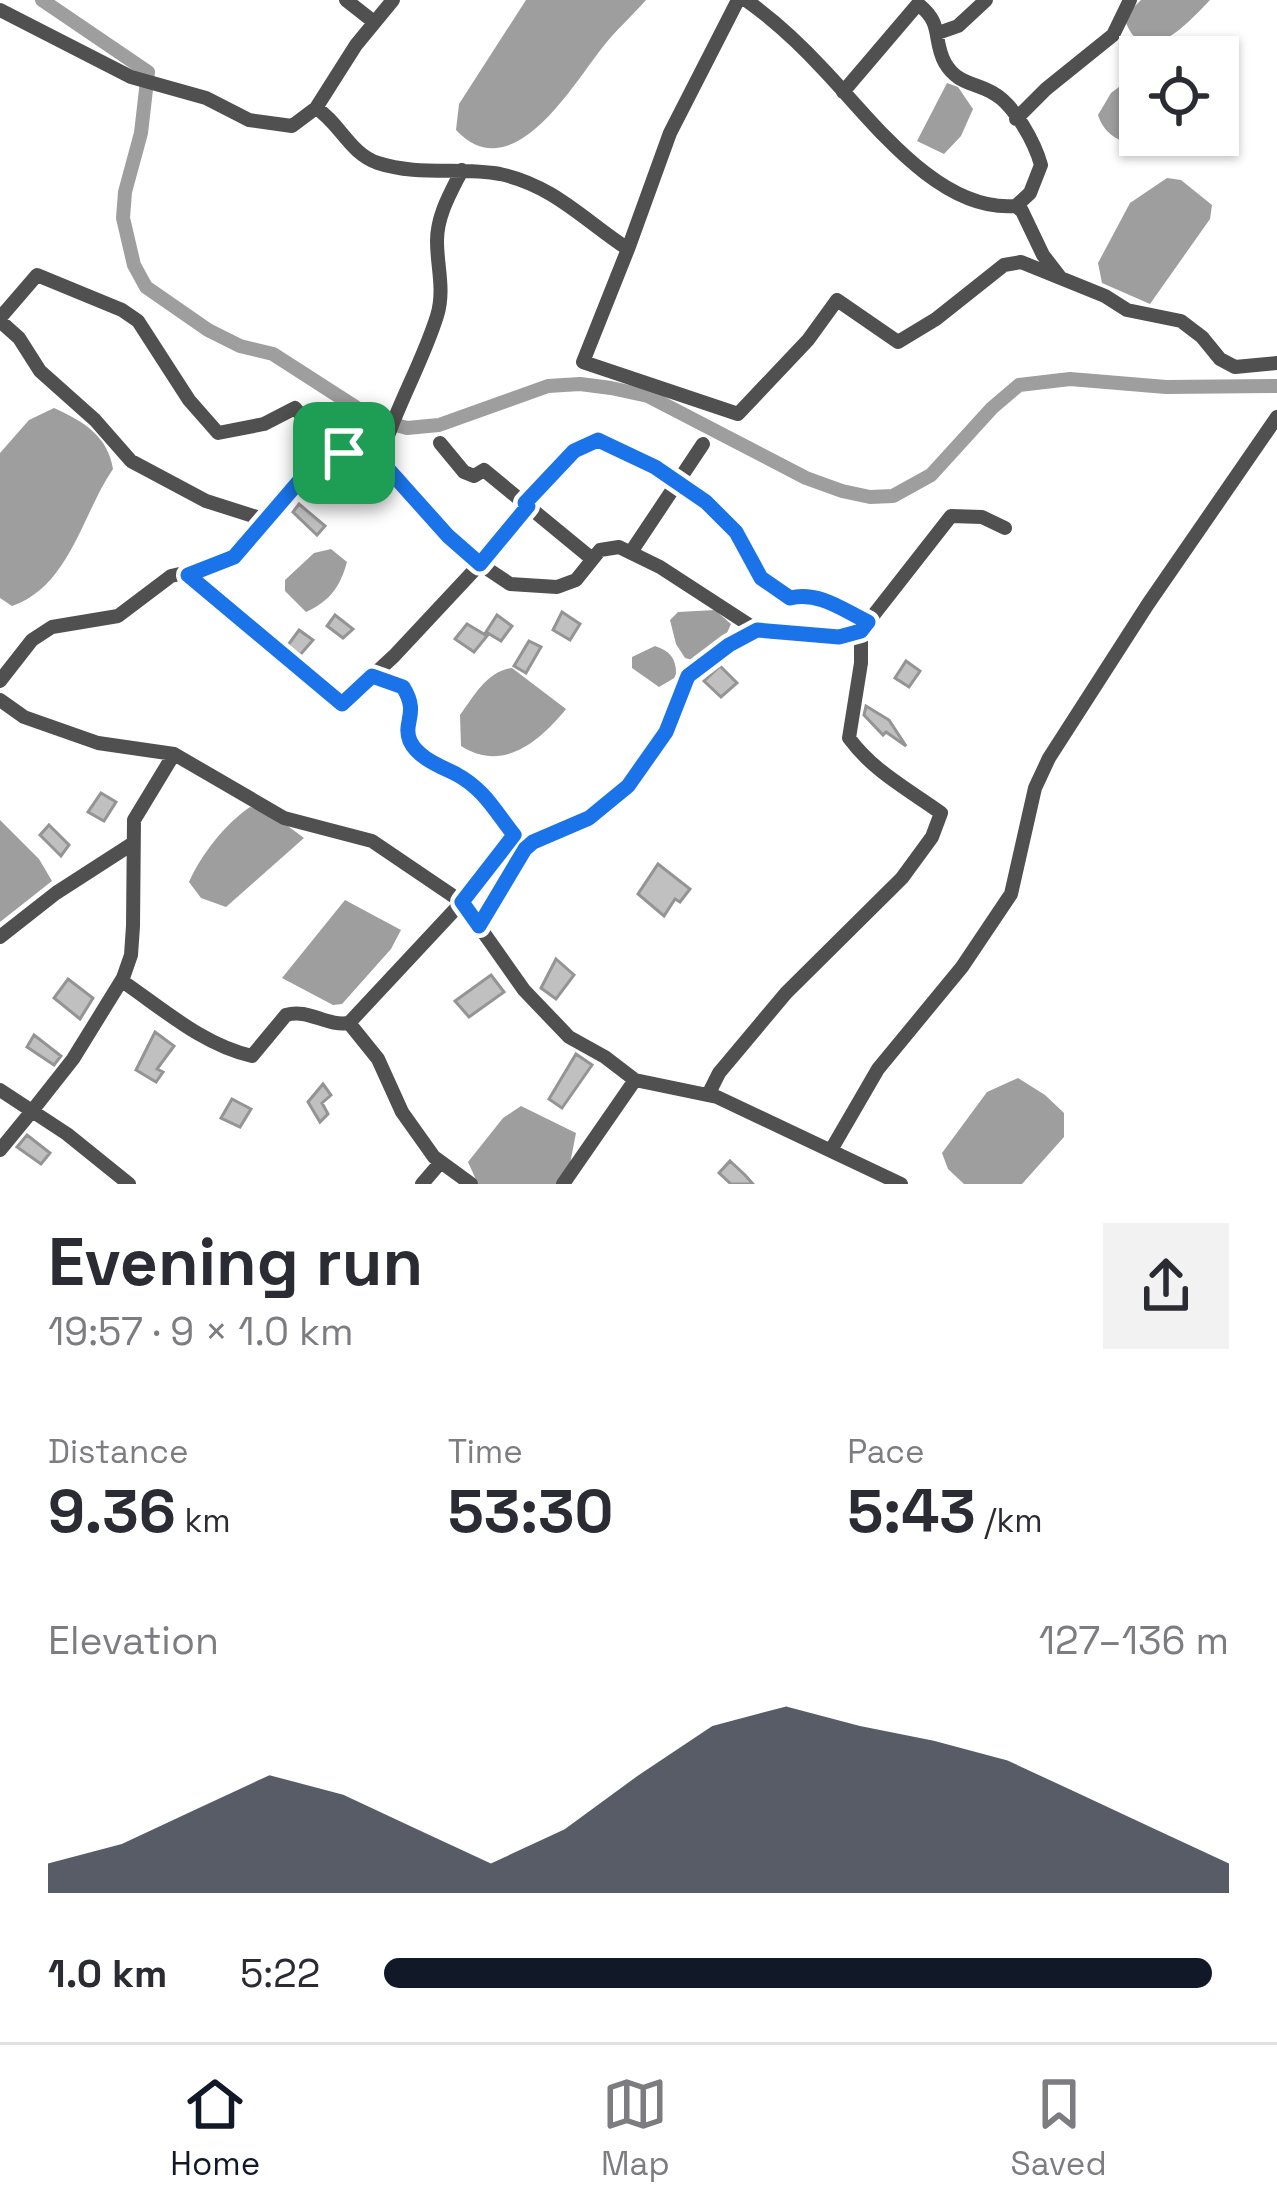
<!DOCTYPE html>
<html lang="en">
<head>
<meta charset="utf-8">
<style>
  body { margin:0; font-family:"Space Grotesk",sans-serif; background:#f2f2f3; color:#2b2b33; height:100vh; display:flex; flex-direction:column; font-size:45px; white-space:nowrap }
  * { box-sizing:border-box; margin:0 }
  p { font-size:39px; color:#7c7c81 }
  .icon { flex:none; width:66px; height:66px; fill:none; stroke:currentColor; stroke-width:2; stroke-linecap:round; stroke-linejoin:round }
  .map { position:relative; height:1184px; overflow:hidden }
  .panel { display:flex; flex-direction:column; background:#fff; flex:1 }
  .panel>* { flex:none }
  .controls { position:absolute; left:1119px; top:36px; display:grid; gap:24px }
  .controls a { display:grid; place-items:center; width:120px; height:120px; border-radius:0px; background:#fff; box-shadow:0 3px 9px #0004; font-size:60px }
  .pin { position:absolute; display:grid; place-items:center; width:102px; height:102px; color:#fff; margin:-51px; border-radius:24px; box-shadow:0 6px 18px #0006 }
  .round { display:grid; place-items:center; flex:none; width:126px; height:126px; border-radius:0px; background:#f2f2f3 }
  .summary { display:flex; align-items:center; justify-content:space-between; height:204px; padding:0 48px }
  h1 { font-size:66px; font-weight:800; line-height:90px }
  .figures { display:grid; grid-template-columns:repeat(3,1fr); gap:18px; height:204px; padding:12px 48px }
  .figures div { display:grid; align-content:center }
  .figures b { font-size:60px; font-weight:800 }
  .figures small { font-size:33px; font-weight:400 }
  .figures p { font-size:33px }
  .chart { height:336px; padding:24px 48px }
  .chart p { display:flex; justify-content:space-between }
  .chart svg { width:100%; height:216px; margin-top:12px; fill:#111827; opacity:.7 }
  ul { padding:0 48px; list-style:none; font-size:39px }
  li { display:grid; grid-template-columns:192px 144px 1fr; align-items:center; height:90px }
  li i { height:30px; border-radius:15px; background:#111827 }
  .tabs { display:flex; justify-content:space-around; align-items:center; height:168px; border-top:3px solid #e1e1e2; background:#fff; font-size:33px; color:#7c7c81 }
  .tabs a { display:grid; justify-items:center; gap:6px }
  .tabs .on { color:#111827 }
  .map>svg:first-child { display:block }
  .water { fill:#9e9e9e }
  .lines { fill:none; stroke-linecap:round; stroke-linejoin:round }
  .canal { stroke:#9e9e9e; stroke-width:14 }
  .building { fill:#c0c0c0; stroke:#949494; stroke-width:3 }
  .minor { stroke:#505050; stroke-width:14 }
  .route-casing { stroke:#fff; stroke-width:24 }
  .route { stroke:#1a73e8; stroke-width:15 }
</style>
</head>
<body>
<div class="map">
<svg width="1277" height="1184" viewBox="0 0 1277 1184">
  <rect width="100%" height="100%" fill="#fff"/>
  <path class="water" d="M526,0H646C632,16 615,31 602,48C572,86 512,190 456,130L459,104Z
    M1141,0H1210C1188,23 1142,75 1124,17Z
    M1140,71V132L1128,142C1114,140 1102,129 1098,115L1111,93Z
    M947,83L958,87L973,109L961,136L944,154L917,141Z
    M1167,178L1181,180L1212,205L1210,219L1150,304L1102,283L1098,263L1130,203Z
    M54,408C83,421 108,436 113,469C82,514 70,586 12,606L0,598V453L29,420Z
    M331,549L347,562C340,587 330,601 306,612L285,591V580L314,553Z
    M715,610L731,624L727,633L696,661L685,658L676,644L670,620L678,612Z
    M655,646C671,651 677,660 676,677L659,687L632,668V657Z
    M512,668L566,709C540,741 503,773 461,746L460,715C474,696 487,671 512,668Z
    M250,807L269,812L304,838L226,907L201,898L189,882C201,855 225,824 250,807Z
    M0,820L39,859L52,881L0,922Z
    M345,900L401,930L391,949L342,1004L333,1005L282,978Z
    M1018,1078L1045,1095L1064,1113V1137L1022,1184H964L948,1169L942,1153L987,1092Z
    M521,1106L576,1133L570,1164L557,1184H478L468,1162L503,1118Z"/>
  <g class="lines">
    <path class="canal" d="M42,0L148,72L141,133L125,192L123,218L134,265L146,287L208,330L240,346L273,354L374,419L407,428L439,425L548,386L580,384L611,388L648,396L806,478L842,491L870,497L893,496L931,475L992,408L1019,385L1070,379L1166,387L1277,386"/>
  </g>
  <path class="building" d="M299,504L325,526L317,535L293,512Z
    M562,612L580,624L570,640L553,630Z
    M335,615L353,629L343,638L327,626Z
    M497,615L512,626L501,641L486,632Z
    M467,624L487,636L474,652L455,639Z
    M299,630L313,640L300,655L288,645Z
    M529,641L541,647L526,673L514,666Z
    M906,661L920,671L909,687L895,678Z
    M720,666L737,683L721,697L704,681Z
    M866,706L889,720L906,746L886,732L883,735L864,715Z
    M101,793L116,802L104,821L88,812Z
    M49,825L69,845L61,856L40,835Z
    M658,864L690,889L680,902L675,899L664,916L638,894Z
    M556,959L574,975L556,999L541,988Z
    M491,975L504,992L469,1017L455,1001Z
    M68,979L93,998L80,1019L54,998Z
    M155,1032L174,1046L157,1069L163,1072L156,1082L136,1070Z
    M34,1035L61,1056L54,1065L27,1047Z
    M576,1054L592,1065L562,1108L549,1099Z
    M323,1084L331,1095L322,1103L328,1114L320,1122L308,1102Z
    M232,1099L251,1109L240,1127L221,1118Z
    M27,1135L50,1153L41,1164L17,1147Z
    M730,1161L745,1175L753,1184H731L719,1173Z"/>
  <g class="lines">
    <path class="minor" d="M346,0L374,22
      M746,0C774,20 800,44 823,69C871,119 938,213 1016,206L1022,211L1043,255L1060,277
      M0,10L131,77L206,98L249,120L292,126L316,108C339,122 350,154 378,163C417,176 461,167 500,174C553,185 585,221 628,249L583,362L738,414L808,340L837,300L898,342L936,319L1004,265L1021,262L1105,296L1127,310L1181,321L1202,337L1220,359L1235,367L1277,363
      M938,33L958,26L986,0
      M843,92L918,4C944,24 932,39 945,63C958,85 975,82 993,93C1014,104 1035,143 1041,165L1030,193L1016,206
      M316,108L356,45L393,0
      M1016,119L1046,89L1113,35L1130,0
      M628,249L670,133L738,0
      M0,318L37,275L122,310L138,321L189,400L218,433L264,424L295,408L314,430L344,453L388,469L448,536L480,564L528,506
      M0,321L19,338L40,371L95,420L131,461L206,501L266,520
      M440,443L464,472L474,476L484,470L591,558
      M379,465C392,413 421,367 437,316C445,290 437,267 437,241C437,215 451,192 462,170
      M525,503L574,451L598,440L655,467L706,502L736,532L761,578L790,598C818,591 843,610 868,622
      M631,552L703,444
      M187,575L234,558L314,464L344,453
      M372,677L403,687C420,715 400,730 415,748C435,772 472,776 492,801C502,813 509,828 518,840
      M0,681L32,640L52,627L118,616L171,576L184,573L342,704L394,656L480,564L510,584L557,587L576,580L600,550L619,547L660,567L757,630L839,637L861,631L951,516L982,517L1005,528
      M0,700L24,717L98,743L174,754L284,818L372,841L462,902L524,990L569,1037L605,1057L635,1080L717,1097L901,1184
      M479,926L525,849L533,842L589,818L628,786L666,732L681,686L688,676L729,645L757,630
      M0,937L56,893L132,844
      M122,981C163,1009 203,1045 252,1056L286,1015C308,1008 327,1027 349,1023
      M0,1090L32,1111L73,1059L123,978L131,955L133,926L134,820L174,754
      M708,1095L719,1073L786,993L902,878L932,837L941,813C909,790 873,771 849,738L861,663V631
      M0,1150L32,1111L67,1134L129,1184
      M831,1150L878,1069L962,967L1011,894L1035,788L1049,758L1148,604L1277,417
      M422,1184L440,1163
      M471,1184L434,1157L402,1112L378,1059L349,1023L462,902L514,835
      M563,1184L635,1080"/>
  </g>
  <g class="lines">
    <g class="route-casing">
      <path id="route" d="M598,440L655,467L706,502L736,532L761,578L790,598C819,591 843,610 868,622L861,631L839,637L757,630L729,645L688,676L666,732L628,786L589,818L533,842L525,849L479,926L462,902L514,835C495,811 484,789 456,774C440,766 418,758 410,741C402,722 420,714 403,687L372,676L342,704L188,575L234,557L314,464L344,453L388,469L448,536L480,564L528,506L525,503L574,451Z"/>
    </g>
    <use href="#route" class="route"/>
  </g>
</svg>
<div class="controls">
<a><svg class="icon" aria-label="locate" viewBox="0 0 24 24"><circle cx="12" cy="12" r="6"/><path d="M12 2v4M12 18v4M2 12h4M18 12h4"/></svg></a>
</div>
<div class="pin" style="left:344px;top:453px;background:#1e9e55"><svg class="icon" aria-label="arrive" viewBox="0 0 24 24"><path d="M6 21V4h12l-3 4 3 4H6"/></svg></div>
</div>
<section class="panel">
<div class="summary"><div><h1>Evening run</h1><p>19:57 · 9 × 1.0 km</p></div><a class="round"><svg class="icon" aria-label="share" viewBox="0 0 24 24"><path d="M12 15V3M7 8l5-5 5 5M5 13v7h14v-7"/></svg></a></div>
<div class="figures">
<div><p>Distance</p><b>9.36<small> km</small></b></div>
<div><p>Time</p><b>53:30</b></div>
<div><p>Pace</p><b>5:43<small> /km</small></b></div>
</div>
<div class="chart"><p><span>Elevation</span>127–136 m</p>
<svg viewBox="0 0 160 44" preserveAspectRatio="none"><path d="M0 44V38L10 34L20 27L30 20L40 24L50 31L60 38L70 31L80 20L90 10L100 6L110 10L120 13L130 17L140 24L150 31L160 38V44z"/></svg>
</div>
<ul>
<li><b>1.0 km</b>5:22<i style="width:98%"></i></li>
</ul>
</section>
<nav class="tabs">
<a class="on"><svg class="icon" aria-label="home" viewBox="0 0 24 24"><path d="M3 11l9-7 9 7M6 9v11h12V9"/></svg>Home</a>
<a><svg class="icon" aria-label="map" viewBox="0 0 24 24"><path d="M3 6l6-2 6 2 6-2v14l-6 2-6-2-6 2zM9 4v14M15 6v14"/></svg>Map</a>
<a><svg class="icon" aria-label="saved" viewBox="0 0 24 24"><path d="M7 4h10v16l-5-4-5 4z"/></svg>Saved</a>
</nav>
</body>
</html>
